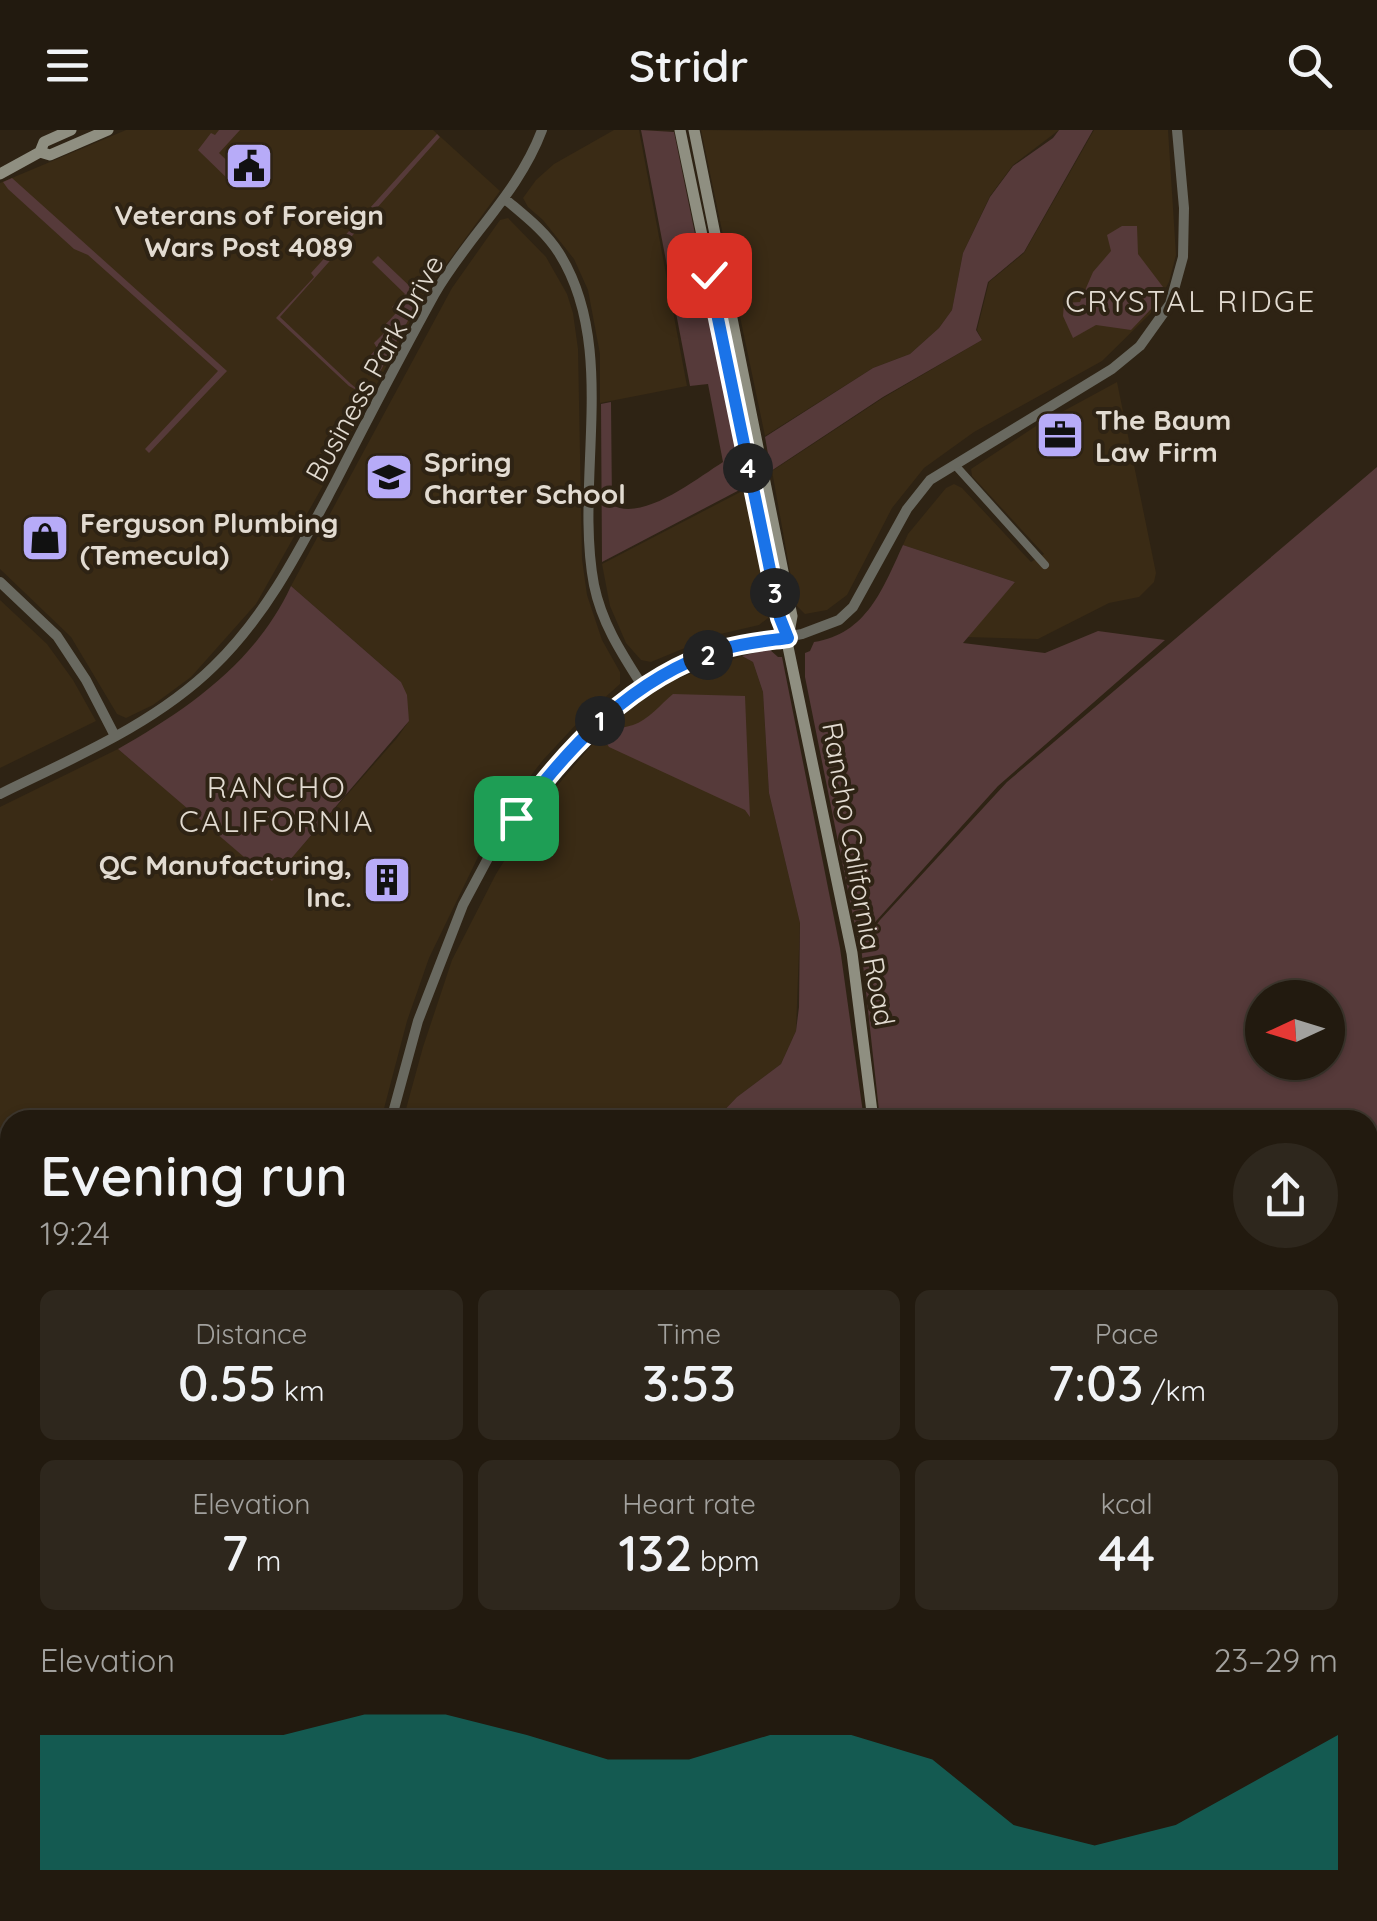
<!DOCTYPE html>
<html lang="en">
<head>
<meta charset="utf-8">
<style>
  body { margin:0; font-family:Quicksand,sans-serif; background:#2e271d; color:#f1f3f6; height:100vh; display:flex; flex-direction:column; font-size:38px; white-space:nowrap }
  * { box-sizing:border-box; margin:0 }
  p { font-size:32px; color:#a2a19e }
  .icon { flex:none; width:55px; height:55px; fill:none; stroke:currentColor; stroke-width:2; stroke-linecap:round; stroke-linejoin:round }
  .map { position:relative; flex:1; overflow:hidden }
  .details { position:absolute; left:0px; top:980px; width:1378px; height:812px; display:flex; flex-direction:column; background:#221a0f; border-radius:30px 30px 0 0; box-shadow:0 2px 8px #0004,0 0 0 2px #3f382f }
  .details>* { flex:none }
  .needle { width:65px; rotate:266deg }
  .fabs { position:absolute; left:1245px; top:850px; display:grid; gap:20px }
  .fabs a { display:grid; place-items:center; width:100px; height:100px; border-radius:50%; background:#221a0f; box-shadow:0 2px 8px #0004,0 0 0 2px #3f382f; font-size:50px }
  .pin { position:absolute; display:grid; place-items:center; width:85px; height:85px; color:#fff; margin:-42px; border-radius:20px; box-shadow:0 5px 15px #0006 }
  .km { position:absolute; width:50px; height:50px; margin:-25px; border-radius:50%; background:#222; color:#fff; font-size:28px; line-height:50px; text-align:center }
  .round { display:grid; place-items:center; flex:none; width:105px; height:105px; border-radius:52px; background:#2e271d }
  .summary { display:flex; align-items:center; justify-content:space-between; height:170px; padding:0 40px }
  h1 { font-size:55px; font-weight:600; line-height:75px }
  .stats { display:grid; grid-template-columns:repeat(3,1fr); gap:15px; height:170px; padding:10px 40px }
  .stats div { display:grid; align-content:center; border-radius:15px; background:#2e271d; text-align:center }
  .stats b { font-size:50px; font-weight:600 }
  .stats small { font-size:28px; font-weight:400 }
  .stats p { font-size:28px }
  .chart { height:280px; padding:20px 40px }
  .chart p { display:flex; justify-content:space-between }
  .chart svg { width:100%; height:180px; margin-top:10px; fill:#0f766e; opacity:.7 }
  header { display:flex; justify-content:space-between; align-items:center; height:130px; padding:0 40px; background:#221a0f; font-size:45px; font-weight:600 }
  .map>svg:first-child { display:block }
  .built { fill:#3a2b15 }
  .green { fill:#563a3a; fill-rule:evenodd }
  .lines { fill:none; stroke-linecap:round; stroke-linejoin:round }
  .minor { stroke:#696960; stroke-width:8 }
  .tertiary { stroke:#696960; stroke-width:10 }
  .secondary { stroke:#8f8f81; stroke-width:11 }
  .route-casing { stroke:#fff; stroke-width:20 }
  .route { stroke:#1a73e8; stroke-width:12 }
  .labels { text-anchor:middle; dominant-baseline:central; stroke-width:8; stroke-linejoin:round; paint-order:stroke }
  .poi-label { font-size:28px; font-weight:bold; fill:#e2dbd1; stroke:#2e2314; text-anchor:start }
  .street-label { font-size:28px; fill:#e2dbd1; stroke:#2e2314 }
  .neighbourhood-label { font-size:30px; letter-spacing:2.5px; fill:#e2dbd1; stroke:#2e2314 }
</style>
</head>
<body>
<header><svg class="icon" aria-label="menu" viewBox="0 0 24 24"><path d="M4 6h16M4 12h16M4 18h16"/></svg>Stridr<svg class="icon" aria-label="search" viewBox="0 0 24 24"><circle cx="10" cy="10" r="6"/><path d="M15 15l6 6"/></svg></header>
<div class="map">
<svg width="1377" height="1791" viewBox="0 0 1377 1791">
  <rect width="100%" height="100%" fill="#2e2314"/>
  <path class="built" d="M126,0H433L500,61L424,165L329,345L256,474L191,547L153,575L126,588L117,584L71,507L0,439V53Z
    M614,0H639L687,256L600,273V224L588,160L574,129L543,90L528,77L523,68L536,50L554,34Z
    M701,0L800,1L1059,0L1013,35L990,66L963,123L952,180L939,198L910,224L873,238L765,306Z
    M1094,0H1168L1176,125L1169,152L1152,182L1102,231L974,302L924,338L892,378L847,465L827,480L805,484L796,475L772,341L883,268L982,210L977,200L989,152L1024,123Z
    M508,88L546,127L567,164L573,183L578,219L582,429L587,465L602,510L620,542V554L582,588L543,630L515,666L479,725L429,828L407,891L381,990H10V1141L0,1135V677L118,619L272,750L397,608L409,591L401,552L291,456L452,158L500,90Z
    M1117,252L1156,443L1154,452L1139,467L1109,473L1038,509L966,507L1015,452L903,415L908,404L946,358L954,354L962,358L1031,432L1044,424L972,346L971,339L1036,296Z
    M748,358L769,478L768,488L759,495L716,505L651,532L641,530L626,513L610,476L602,434Z
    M0,470L47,514L73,550L96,591L0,638Z
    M742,526L753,532L763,562L769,663L800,793L796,901L781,934L737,967L715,990H403L423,917L452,830L496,744L535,682L590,617L640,569L664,553Z
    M0,1158L10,1164V1277L0,1289Z"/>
  <path class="green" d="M219,0H240L219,23L241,44L233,54L198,20L211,3L215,5Z
    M641,0L674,2L747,356L602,432L601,274L611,272L612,375C643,392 696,349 723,332L708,254L690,256Z
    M1059,0H1093L1024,122L988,152L976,200L982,210L883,267L771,341L765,307L873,238L910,224L939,198L952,180L963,123L990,67L1013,36L1053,8Z
    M437,4L440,7L280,187L351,254L357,259L361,254L371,260L369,267L349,256L276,188L314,147L311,143Z
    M12,48L227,241L149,323L145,319L218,241L88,125L74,119L8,59L3,52Z
    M1122,96H1137L1138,124L1163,157L1152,178L1131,200L1096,195L1073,208L1063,186L1064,173L1080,172L1093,142L1111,121L1107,105Z
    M378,126L421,167L376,249L367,244L368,240L361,236L377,218L374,213L387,200L384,196L397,182L392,177L405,164L372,132Z
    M1377,337V1791H894V1782H1368V990H880L861,816L880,790L1007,652ZM1262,868H1328V932H1262Z
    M903,415L1015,452L963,513L1045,523L1098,501L1165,510L998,656L858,811L805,547V523L810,521L814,512C867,504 883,458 903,415Z
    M291,456L401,552L407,565L409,591L272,751L118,619C188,579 256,532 291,456Z
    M769,519L778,527H782L840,818L864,990H715L737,967L781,934L796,901L799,877L800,793L769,663L763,562L753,532L742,526Z
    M673,564L745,566L750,687L745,680L609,617L601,605C613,597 620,599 633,595C648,590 661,574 673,564Z
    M0,1469L10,1481V1782L880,1783V1791H0Z"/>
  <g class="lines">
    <path class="minor" d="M955,335L1045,435"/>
    <path class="tertiary" d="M505,69C525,86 545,101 559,123C619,218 574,350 594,455C602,494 622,524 643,557
      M0,452L57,506L86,550L115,606
      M0,664C73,628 155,594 214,536C267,485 301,417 335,353C367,290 400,227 434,165C467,107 518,64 542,0
      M391,990L418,891L463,775L494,717L534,663L590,599L643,557L695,530L737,516L802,504L839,490L853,477L907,379L930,350L1112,239L1140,216L1170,174L1183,127L1184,78L1177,0
      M0,1145L10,1150"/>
    <path class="secondary" d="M680,0L852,823L873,990
      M694,0L792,486L788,508
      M40,22L50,25L108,0
      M0,44L40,22L44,12L71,0
      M886,1791L887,1782"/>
  </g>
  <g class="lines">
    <g class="route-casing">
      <path id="route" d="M516,688C568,617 633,547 720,520C742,513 766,511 788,508L780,488L709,145"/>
    </g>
    <use href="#route" class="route"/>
  </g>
  <defs>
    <g id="civic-square" transform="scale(2.5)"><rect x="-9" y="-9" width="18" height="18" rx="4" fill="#b7abf8" stroke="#2e2314"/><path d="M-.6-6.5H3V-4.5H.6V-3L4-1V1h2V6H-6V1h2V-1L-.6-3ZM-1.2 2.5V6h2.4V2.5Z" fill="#111"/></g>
    <g id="office-square" transform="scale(2.5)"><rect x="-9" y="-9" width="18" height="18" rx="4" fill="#b7abf8" stroke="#2e2314"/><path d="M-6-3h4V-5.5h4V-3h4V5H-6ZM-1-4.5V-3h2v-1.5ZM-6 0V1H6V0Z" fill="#111"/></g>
    <g id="school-square" transform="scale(2.5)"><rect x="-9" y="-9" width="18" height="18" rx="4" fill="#b7abf8" stroke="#2e2314"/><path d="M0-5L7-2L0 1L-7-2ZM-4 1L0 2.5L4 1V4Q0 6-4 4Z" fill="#111"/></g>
    <g id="shop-square" transform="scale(2.5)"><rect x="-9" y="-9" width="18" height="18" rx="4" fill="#b7abf8" stroke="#2e2314"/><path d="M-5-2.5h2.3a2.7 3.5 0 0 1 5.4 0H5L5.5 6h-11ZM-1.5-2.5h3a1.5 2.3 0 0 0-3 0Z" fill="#111"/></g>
    <g id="building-square" transform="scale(2.5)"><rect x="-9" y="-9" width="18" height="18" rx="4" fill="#b7abf8" stroke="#2e2314"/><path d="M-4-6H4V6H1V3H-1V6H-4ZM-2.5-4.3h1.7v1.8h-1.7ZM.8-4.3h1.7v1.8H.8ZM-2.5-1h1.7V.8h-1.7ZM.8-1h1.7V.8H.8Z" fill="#111"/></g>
  </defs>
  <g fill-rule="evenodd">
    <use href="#civic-square" x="249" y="36"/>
    <use href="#office-square" x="1060" y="305"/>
    <use href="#school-square" x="389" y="347"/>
    <use href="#shop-square" x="45" y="408"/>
    <use href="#building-square" x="387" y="750"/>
  </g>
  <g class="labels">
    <g class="poi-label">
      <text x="249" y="84" text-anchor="middle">Veterans of Foreign<tspan x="249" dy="32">Wars Post 4089</tspan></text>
      <text x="1095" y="289">The Baum<tspan x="1095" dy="32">Law Firm</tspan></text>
      <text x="424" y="331">Spring<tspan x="424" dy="32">Charter School</tspan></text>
      <text x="80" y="392">Ferguson Plumbing<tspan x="80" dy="32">(Temecula)</tspan></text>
      <text x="352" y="734" text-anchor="end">QC Manufacturing,<tspan x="352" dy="32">Inc.</tspan></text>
    </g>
    <g class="street-label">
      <text transform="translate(374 238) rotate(-61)">Business Park Drive</text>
      <text transform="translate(859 744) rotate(80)">Rancho California Road</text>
    </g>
    <g class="neighbourhood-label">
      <text x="1191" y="171">CRYSTAL RIDGE</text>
      <text x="277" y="657">RANCHO<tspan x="277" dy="34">CALIFORNIA</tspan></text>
    </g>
  </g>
</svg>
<div class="fabs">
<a><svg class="needle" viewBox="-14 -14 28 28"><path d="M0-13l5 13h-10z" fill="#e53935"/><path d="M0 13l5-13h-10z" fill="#a2a19e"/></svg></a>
</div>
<div class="pin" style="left:516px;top:688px;background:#1e9e55"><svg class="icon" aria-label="arrive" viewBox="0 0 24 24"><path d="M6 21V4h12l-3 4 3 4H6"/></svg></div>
<div class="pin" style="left:709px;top:145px;background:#d93025"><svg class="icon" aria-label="check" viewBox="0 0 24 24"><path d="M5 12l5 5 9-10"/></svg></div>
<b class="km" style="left:600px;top:591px">1</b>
<b class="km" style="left:708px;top:525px">2</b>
<b class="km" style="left:775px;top:463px">3</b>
<b class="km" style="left:748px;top:338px">4</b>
<section class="details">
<div class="summary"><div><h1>Evening run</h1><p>19:24</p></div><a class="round"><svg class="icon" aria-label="share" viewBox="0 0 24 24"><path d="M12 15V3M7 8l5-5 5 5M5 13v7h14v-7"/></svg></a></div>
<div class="stats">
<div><p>Distance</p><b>0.55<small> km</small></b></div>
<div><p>Time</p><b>3:53</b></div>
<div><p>Pace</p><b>7:03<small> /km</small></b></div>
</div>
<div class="stats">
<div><p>Elevation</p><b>7<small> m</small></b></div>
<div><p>Heart rate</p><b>132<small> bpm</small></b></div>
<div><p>kcal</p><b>44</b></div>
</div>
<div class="chart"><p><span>Elevation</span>23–29 m</p>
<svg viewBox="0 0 160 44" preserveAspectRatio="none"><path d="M0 44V11L10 11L20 11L30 11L40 6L50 6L60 11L70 17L80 17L90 11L100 11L110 17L120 33L130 38L140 33L150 22L160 11V44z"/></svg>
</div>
</section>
</div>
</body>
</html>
